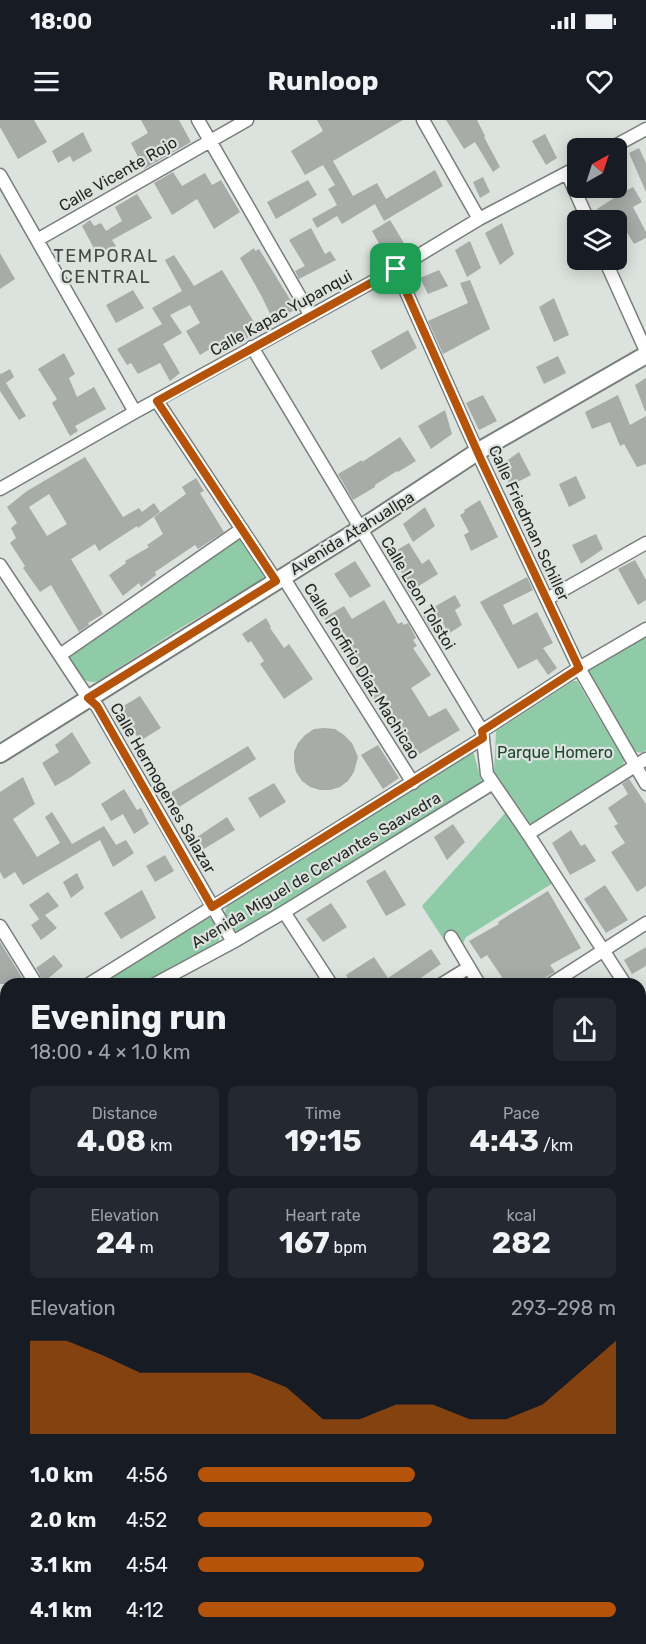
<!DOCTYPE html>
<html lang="en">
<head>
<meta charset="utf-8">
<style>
  body { margin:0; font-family:Rubik,sans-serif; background:#242831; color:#f1f3f6; height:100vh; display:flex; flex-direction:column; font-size:22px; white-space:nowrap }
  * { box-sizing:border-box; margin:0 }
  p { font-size:20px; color:#9ea1a6 }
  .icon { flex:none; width:33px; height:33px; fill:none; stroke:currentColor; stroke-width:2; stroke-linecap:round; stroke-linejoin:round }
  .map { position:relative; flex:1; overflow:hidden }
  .panel { position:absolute; left:0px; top:858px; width:646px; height:666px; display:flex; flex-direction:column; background:#171b24; border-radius:18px 18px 0 0; box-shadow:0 3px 15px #0003 }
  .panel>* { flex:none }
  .needle { width:39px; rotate:39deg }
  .controls { position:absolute; left:567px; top:18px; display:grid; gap:12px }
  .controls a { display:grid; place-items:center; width:60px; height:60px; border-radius:9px; background:#171b24; box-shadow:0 3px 15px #0003; font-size:30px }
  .pin { position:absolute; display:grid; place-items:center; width:51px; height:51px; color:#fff; margin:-26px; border-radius:12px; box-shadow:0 3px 9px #0006 }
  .round { display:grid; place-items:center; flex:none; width:63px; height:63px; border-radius:9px; background:#242831 }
  .summary { display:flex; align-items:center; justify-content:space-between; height:102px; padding:0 30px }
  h1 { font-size:33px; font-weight:700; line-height:45px }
  .metrics { display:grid; grid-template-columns:repeat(3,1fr); gap:9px; height:102px; padding:6px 30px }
  .metrics div { display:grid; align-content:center; border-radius:9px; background:#242831; text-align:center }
  .metrics b { font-size:30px; font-weight:700 }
  .metrics small { font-size:16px; font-weight:400 }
  .metrics p { font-size:16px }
  .chart { height:168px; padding:12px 30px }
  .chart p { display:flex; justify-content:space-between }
  .chart svg { width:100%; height:108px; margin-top:6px; fill:#b45309; opacity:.7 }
  ul { padding:0 30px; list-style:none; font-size:20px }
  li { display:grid; grid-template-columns:96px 72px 1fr; align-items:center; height:45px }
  li i { height:15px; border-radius:8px; background:#b45309 }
  .status { display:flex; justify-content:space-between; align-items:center; height:42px; padding:0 30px; background:#171b24; direction:ltr }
  .status svg { height:16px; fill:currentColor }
  header { display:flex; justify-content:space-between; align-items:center; height:78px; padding:0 30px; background:#171b24; font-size:27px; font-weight:700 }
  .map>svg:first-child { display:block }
  .green { fill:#8fcba7 }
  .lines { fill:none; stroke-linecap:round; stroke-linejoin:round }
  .stream { stroke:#3faa72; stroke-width:4 }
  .building { fill:#a7aca8; fill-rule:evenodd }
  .street-casing { stroke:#797e7b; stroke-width:15 }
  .secondary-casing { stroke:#797e7b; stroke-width:20 }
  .street { stroke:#fff; stroke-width:12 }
  .secondary { stroke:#fff; stroke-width:16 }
  .route-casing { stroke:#fff; stroke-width:12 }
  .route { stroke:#b45309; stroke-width:8 }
  .labels { text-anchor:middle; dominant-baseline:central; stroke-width:4.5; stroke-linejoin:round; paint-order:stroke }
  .street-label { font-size:16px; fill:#262826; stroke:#dce2de }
  .park-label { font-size:16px; fill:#1c4730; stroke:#dce2de }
  .neighbourhood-label { font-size:18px; letter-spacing:1.5px; fill:#454a47; stroke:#dce2de }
</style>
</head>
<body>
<div class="status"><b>18:00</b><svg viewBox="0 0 49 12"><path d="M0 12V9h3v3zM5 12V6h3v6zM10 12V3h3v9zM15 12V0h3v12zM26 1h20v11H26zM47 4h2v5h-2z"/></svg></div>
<header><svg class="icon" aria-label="menu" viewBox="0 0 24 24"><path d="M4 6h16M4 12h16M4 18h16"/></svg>Runloop<svg class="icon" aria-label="heart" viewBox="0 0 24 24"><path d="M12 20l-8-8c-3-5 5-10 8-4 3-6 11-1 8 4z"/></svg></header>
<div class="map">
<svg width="646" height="1524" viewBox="0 0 646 1524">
  <rect width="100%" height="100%" fill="#dce2de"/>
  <path class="green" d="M239,415L262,449L264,456L261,460L179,509L98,561C82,567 73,546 65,534Z
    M646,516V630L641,633L634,631L587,553L589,549Z
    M573,561H577L624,640L623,646L534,704L528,703L494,653L496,611Z
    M473,631L482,663L241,812L233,810L224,794L228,784Z
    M507,691L553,763L466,817L463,823L468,835L458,842L422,786Z
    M206,794C215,802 220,810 219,821L146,864H102Z
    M641,1478H646V1524H613L610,1518H640Z
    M466,1518H599L602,1524H469Z"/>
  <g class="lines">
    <path class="stream" d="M640,1500H646
      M492,1524L502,1520L513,1518"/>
  </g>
  <path class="building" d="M0,0H34L47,22L18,39L0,7Z
    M141,0H179L191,22L144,49L131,23L148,13Z
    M317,0H403L333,41L353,76L377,63L386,79L435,50L443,66L384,101L375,84L342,104L337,96L317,108L312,99L337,85L328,69L335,65L323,45L305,55L291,31L323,11Z
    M446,0H477L485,16L484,17L500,47L493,52L475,22L464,29Z
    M83,12L92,31L73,42L70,36L58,43L52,31Z
    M545,14L557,38L546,45L532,21Z
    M639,28L646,43V72L629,33Z
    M173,52L182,66L205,53L212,65L221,60L240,92L214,109L197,79L172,95L154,63Z
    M483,57L490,72L480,78L473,62Z
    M308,60L317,75L276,99L267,82Z
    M633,67L642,82L633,87L646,112V118L634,124L619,99L602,100L597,89L614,78L608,68H620L622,73Z
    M137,74L152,98L112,120L116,126L98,136L82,106L90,100L94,106L101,103L106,111L122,101L115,87Z
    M390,100L407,128L388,139L372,111Z
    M502,103L514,134L500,145L485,113Z
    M311,108L325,134L330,131L336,140L299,159L295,151L305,146L289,120Z
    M470,121L481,148L467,157L455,130Z
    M254,128L255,131L259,129L296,189L274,202L262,177L240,138Z
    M0,133L15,159L0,169Z
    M174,135L194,166L222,150L259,210L239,224L233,215L200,235L186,211L200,203L190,185L170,195L182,213L163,224L180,253L170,261L160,243L138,254L131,243L127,245L117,229L162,204L152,188L182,171L165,140Z
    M439,150L448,166L428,174L420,158Z
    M470,160L490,209L443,234L428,201L468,183L460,163Z
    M133,170L144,188L116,203L106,185Z
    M554,178L569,215L554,222L539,187Z
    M408,210L417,228L381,250L371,231Z
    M64,233L75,254L69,258L77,277L94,267L106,289L75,306L78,311L70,316L52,283L57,279L38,249Z
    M558,236L566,253L544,264L536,247Z
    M10,249L14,257L6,263L26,296L19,300L0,271V253L1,254Z
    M646,258V291H645L635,265Z
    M483,275L497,301L479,310L466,283Z
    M618,275L630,305L646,296V344L637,347L624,324L620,326L610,302L592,309L585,292Z
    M445,290L452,314L431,329L418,306Z
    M400,317L416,341L398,352L397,351L375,365V367L353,380L338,354L362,340V342Z
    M519,332L531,355L510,366L501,345Z
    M85,337L123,397L139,388L142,392L154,383L160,392L138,408L137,406L99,431L95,424L71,439L103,494L88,503L89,505L79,512L51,465L40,472L23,448L25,446L10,423L16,418L11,408L17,403L7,387L27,371ZM49,374L67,404L47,416L29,387Z
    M576,356L586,378L569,387L559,364Z
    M196,358L204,371L200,373L224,412L198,429L195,425L155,452L156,455L141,467L139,463L123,476L109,455L126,443L125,441L149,427L147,425L163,414L154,397L186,374L182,367Z
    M480,380L498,417L471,431L464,415L469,412L460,395L465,392L464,390Z
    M425,387L435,406L413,422L403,404Z
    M596,414L603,429L581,444L572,425Z
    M409,423L422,444L429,439L438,454L409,472L400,456L403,455L390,434Z
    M635,440L646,460V480L638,485L618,449Z
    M355,441L371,466L350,478L334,454Z
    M527,457L533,470L503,485L513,505L537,492L553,523L543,528L557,548L548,555L537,539L518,549L480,482Z
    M455,475L461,486L455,490L462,505L448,514L442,500L430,508L422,494Z
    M384,480L398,504L402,502L404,505L408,503L416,518L413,520L417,526L413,528L431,555L411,568L429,597L446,588L460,610L411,639L400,620L403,618L384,585L379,588L344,527L324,498L344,486L352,499Z
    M266,498L271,507L270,508L284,528L289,524L313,559L284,579L260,544L264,541L251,521L248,523L242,514Z
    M140,576L161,608L140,621L120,588Z
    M324,608L335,609L344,615L352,623L358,637L354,652L348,661L340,667L330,670H320L310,667L302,661L296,652L294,642V632L298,623L305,615L314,609Z
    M72,612L91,643L71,657L55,666L42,643L59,632L55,625Z
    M378,625L399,658L383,669L361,635Z
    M248,626L256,639L179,687L170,673Z
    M23,657L35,684L13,699L37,737L60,723L45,697L52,692L72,724L104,706L116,725L126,720L134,733L113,747L100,720L23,765L15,752L4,759L0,752V672Z
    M629,659L646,684V766L637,772L611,732L625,723L614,706L618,704L608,688L628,674L622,664Z
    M274,663L286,682L260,698L248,678Z
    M124,669L137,690L141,688L149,704L134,714L123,694L111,701L101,684Z
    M227,697L235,710L204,729L197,717Z
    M453,704L465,722L447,740L434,717Z
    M571,710L581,726L585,724L596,741L570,755L552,723Z
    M165,735L174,751L155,762L146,746Z
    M385,750L406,785L386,796L366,761Z
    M77,753L84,768L71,778L63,762Z
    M605,765L628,800L606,813L584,779Z
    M142,770L156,798L121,819L104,793Z
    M548,771L581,828L550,845L555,852L546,857L541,864H492L502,857L487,835L481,839L469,821L499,804L498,802L512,793Z
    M48,772L59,786L39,799L29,785Z
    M331,783L347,807L323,822L306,799Z
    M45,795L57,808L41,820L31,805Z
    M0,822L26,864H0Z
    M646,827V846L632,854L624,840Z
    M431,829L441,844L412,864H351L346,855L374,837L388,858Z
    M54,835L63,846L44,862L36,848Z"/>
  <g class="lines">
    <g class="street-casing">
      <path id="street" d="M198,0L311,196
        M423,0L479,99
        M611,28L646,9
        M567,53L588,100
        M0,55L135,292
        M37,120L247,0
        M605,140L646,231
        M396,149L482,342L579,548L646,664
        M252,227L482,611L487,654L528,714L625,864
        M157,281L276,461
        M0,369L135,292L396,149L479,99L578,47
        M0,445L88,578L97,586L233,822
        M283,457L413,663
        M547,479L646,423
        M60,535L242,409
        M482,611L579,548L646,509
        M528,714L646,639
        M284,792L331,864
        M0,806L36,864
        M451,817L479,864
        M89,864L483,618
        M155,864L233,822L284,792L493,663
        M442,864L468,848
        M551,864L646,803
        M640,889L646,897
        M0,928L6,924
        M0,1117L6,1113
        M640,1120L646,1129
        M0,1174L6,1183
        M640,1177L646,1172
        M640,1354L646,1363
        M0,1361L6,1357
        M0,1384L6,1394
        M640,1471H646
        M88,1518L92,1524
        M456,1518L460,1524
        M604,1518L608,1524
        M215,1524L230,1518
        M375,1524L387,1518"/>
    </g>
    <g class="secondary-casing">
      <path id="secondary" d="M0,634L360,409L477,332L646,235"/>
    </g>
    <use href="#street" class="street"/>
    <use href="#secondary" class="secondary"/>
  </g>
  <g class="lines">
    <g class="route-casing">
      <path id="route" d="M396,149L482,342L579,548L482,611L483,618L212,787L97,586L88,578L276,461L157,281Z"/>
    </g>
    <use href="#route" class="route"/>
  </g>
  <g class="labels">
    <g class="street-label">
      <text transform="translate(118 54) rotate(-30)">Calle Vicente Rojo</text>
      <text transform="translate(281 193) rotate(-29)">Calle Kapac Yupanqui</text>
      <text transform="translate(529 403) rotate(65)">Calle Friedman Schiller</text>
      <text transform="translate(352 413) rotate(-32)">Avenida Atahuallpa</text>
      <text transform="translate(418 473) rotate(59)">Calle Leon Tolstoi</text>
      <text transform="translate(362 551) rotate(58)">Calle Porfirio Díaz Machicao</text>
      <text transform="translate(163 668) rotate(60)">Calle Hermogenes Salazar</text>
      <text transform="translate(316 750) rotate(-31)">Avenida Miguel de Cervantes Saavedra</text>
    </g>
    <g class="park-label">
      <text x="555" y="632">Parque Homero</text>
    </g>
    <g class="neighbourhood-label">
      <text x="106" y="136">TEMPORAL<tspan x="106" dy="21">CENTRAL</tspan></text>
    </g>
  </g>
</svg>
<div class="controls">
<a><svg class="needle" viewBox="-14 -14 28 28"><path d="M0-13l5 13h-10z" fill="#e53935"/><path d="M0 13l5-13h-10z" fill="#9ea1a6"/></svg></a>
<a><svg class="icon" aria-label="layers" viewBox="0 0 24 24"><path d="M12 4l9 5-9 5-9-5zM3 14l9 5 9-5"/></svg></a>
</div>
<div class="pin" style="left:396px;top:149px;background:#1e9e55"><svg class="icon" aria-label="arrive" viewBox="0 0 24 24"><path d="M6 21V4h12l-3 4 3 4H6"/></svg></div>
<section class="panel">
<div class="summary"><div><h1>Evening run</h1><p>18:00 · 4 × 1.0 km</p></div><a class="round"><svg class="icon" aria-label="share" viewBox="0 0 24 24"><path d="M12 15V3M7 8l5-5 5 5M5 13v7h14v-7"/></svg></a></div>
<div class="metrics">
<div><p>Distance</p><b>4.08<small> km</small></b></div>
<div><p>Time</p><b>19:15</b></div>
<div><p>Pace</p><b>4:43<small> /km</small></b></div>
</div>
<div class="metrics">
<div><p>Elevation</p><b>24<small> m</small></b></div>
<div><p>Heart rate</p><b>167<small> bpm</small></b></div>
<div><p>kcal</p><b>282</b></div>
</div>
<div class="chart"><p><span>Elevation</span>293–298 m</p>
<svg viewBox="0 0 160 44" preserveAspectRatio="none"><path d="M0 44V6L10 6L20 12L30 19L40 19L50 19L60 19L70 25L80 38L90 38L100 32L110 32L120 38L130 38L140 32L150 19L160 6V44z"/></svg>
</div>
<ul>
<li><b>1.0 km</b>4:56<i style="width:52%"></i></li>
<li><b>2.0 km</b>4:52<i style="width:56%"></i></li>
<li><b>3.1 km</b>4:54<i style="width:54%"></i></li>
<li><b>4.1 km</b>4:12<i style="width:100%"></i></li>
</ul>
</section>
</div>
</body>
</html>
